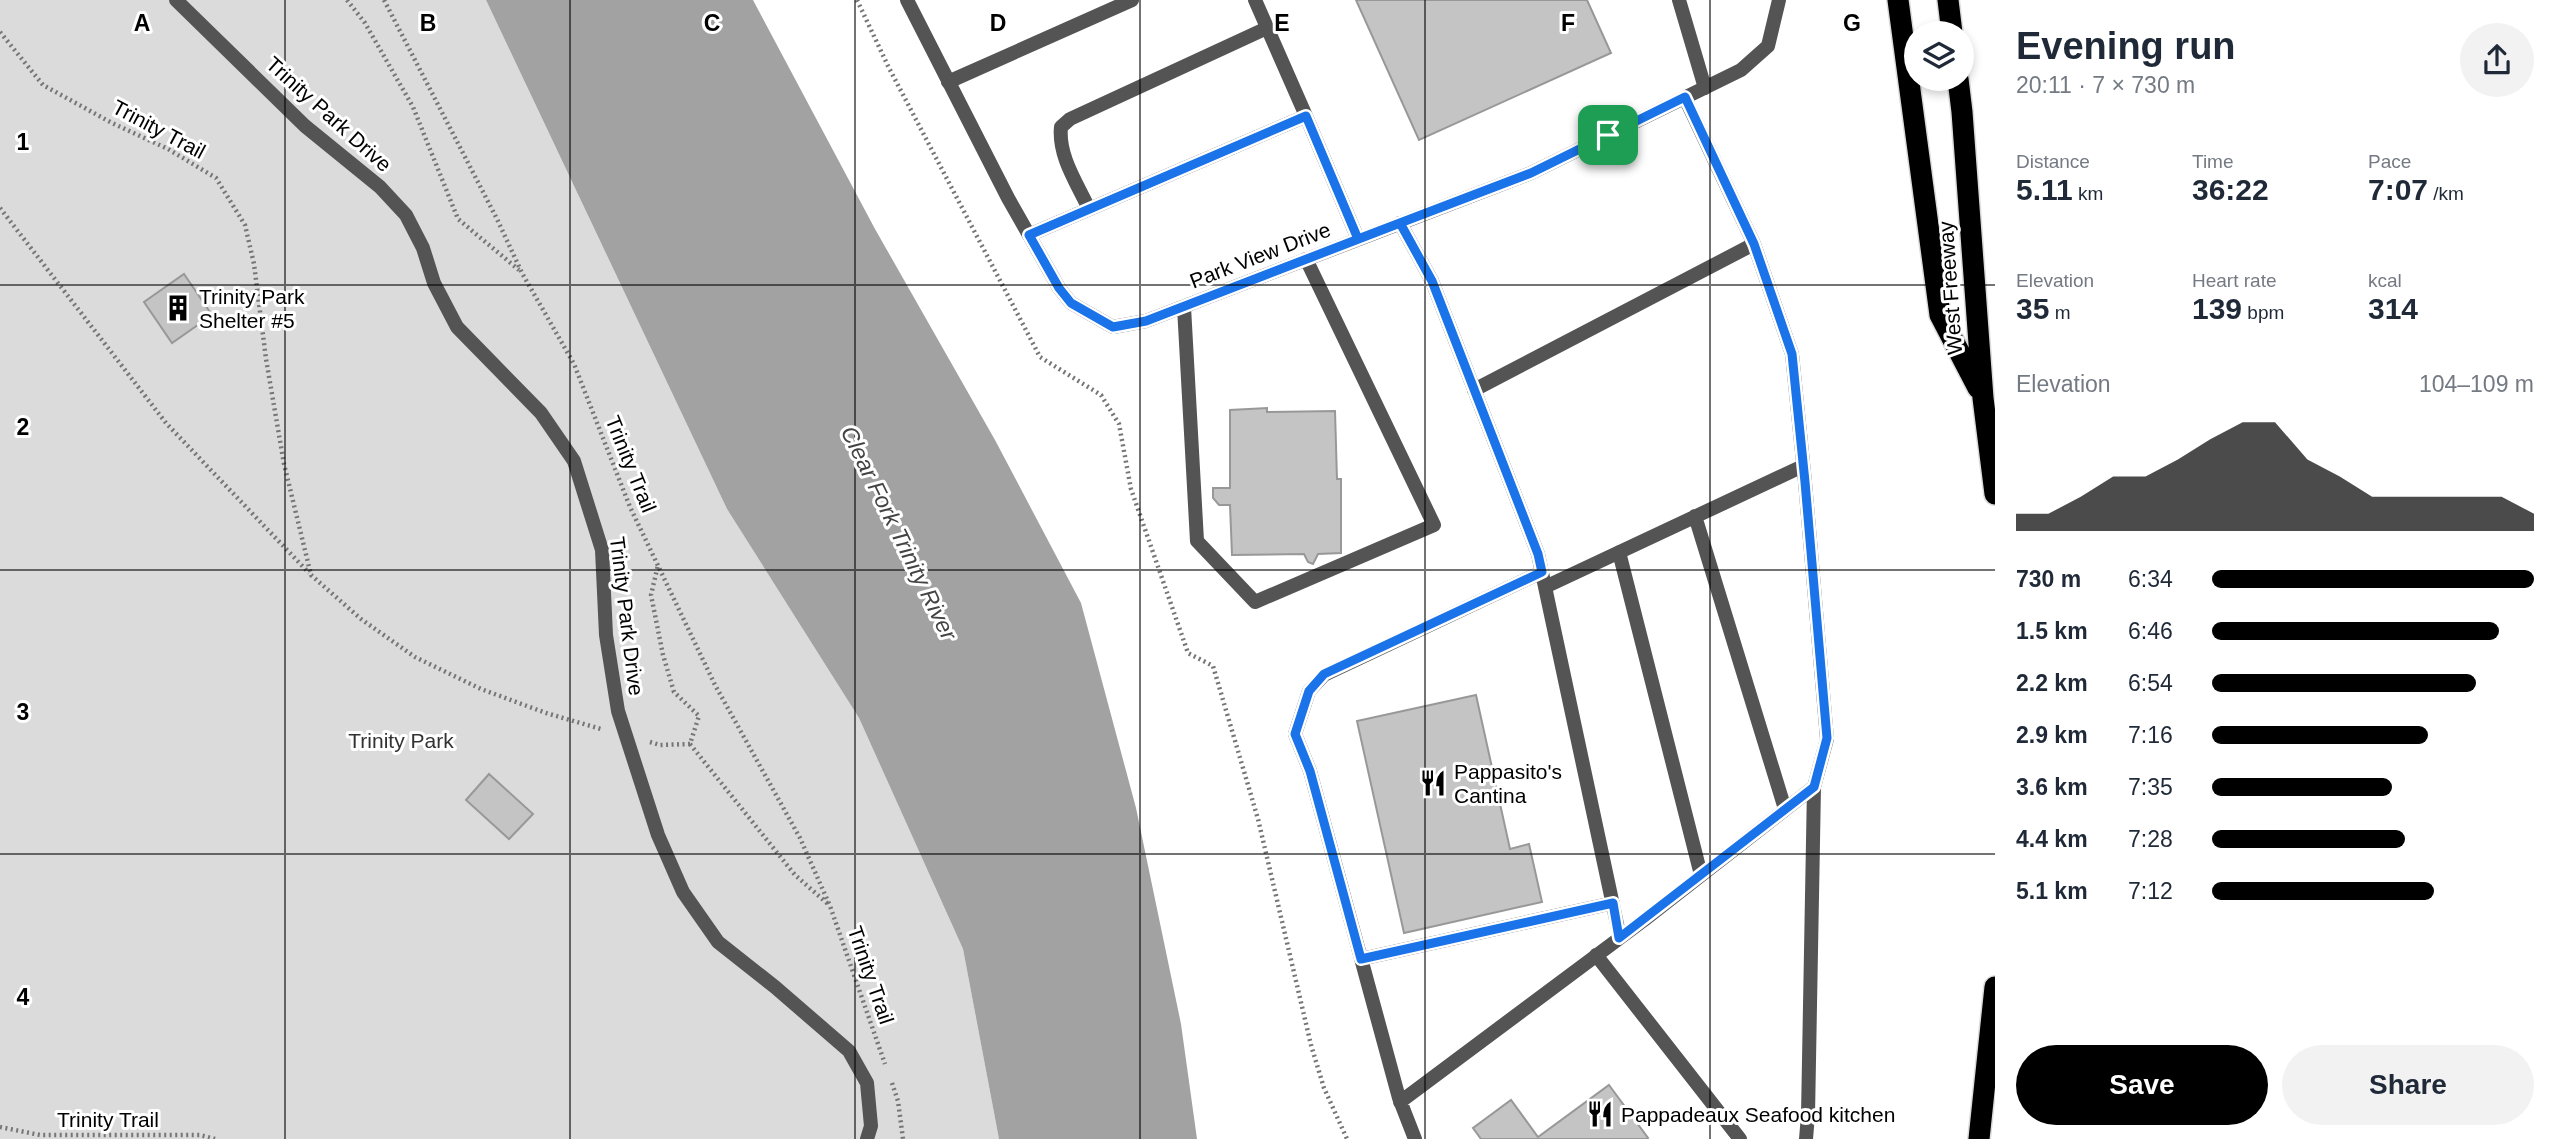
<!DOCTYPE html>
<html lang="en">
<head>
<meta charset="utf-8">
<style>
  body { margin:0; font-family:Arial,sans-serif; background:#f2f2f3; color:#1f2937; height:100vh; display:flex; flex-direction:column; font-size:26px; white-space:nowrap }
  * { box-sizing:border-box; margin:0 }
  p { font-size:23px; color:#747a83 }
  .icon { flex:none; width:38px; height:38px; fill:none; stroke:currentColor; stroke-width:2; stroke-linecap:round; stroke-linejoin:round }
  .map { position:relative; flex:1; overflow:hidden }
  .drawer { display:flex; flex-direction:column; background:#fff; width:560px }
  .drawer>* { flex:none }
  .tools { position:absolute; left:1904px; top:21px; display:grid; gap:14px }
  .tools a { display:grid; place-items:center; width:70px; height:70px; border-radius:50%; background:#fff; box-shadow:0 4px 10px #0003; font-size:35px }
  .pin { position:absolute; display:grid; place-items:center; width:60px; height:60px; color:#fff; margin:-30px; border-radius:14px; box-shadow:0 4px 10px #0006 }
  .round { display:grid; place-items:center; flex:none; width:74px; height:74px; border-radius:37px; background:#f2f2f3 }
  .headline { display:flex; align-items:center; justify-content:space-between; height:119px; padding:0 21px }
  h1 { font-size:38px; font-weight:700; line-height:52px }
  .metrics { display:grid; grid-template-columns:repeat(3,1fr); gap:10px; height:119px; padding:7px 21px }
  .metrics div { display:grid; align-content:center }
  .metrics b { font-size:30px; font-weight:700 }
  .metrics small { font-size:19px; font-weight:400 }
  .metrics p { font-size:19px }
  .chart { height:196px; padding:14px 21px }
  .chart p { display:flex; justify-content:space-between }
  .chart svg { width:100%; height:126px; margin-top:7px; fill:#000; opacity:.7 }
  .cta { display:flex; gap:14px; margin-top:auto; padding:14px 21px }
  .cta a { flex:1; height:80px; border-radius:42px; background:#000; color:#fff; font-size:28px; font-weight:700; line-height:80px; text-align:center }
  .cta a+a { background:#f2f2f3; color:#1f2937 }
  ul { padding:0 21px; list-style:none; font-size:23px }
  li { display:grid; grid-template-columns:112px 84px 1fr; align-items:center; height:52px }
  li i { height:18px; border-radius:9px; background:#000 }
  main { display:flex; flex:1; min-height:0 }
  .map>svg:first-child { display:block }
  .green { fill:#dbdbdb }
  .water { fill:#a2a2a2 }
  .building { fill:#c4c4c4; stroke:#989898; stroke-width:2 }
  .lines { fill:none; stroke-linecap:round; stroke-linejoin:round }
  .motorway-casing { stroke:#dbdbdb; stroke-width:24 }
  .path { stroke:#767676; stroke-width:4.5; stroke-dasharray:2 3.5; stroke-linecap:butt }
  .service { stroke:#545454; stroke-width:14 }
  .tertiary { stroke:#545454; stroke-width:14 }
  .motorway { stroke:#000; stroke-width:21 }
  .route-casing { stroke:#fff; stroke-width:14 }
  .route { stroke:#1a73e8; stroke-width:9 }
  .grid { fill:none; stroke:#000; stroke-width:2; stroke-opacity:0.55 }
  .labels { text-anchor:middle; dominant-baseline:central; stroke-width:6; stroke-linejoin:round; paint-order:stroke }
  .street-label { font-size:21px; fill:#000; stroke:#fff }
  .poi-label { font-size:21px; fill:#000; stroke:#fff; text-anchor:start }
  .park-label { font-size:21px; fill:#323232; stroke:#fff }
  .water-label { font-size:23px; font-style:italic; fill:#434343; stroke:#fff }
  .grid-label { font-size:23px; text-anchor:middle; font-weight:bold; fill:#000; stroke:#fff; stroke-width:6; stroke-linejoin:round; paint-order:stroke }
</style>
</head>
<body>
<main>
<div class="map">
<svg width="1995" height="1139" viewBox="0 0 1995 1139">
  <rect width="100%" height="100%" fill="#fff"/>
  <path class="green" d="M0,0H486L727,509L859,718L963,949L999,1139H0Z"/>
  <path class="water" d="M486,0H753L875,229L995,440L1081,603L1136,808L1181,1024L1197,1139H999L963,949L859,718L727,509Z"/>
  <path class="building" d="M1356,0H1587L1611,53L1419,140Z
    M184,274L212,315L172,343L144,302Z
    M1267,408V412L1335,411L1337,479H1341V553L1318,554L1313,564L1308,562L1304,554L1232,555L1230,505H1219L1213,498V488H1230V410Z
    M1476,695L1510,849L1529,844L1542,902L1404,933L1357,721Z
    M489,774L533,814L509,839L466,800Z
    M1609,1085L1648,1138L1646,1139H1481L1473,1128L1511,1100L1538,1137Z"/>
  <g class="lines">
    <g class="motorway-casing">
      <path id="motorway" d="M1898,0L1940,315L1978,388
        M1948,0L1952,33
        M1958,79L1962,112L1983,398L1995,494
        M1979,1139L1995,987"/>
    </g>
    <path class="path" d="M347,0L365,23L413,107L458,219L519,270
      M384,0L497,219L522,273L574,364L630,507L715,685L800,838L830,906L885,1064
      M857,0L888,66L1040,357L1101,395L1119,424L1131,489L1188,653L1213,666L1258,819L1311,1045L1324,1088L1347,1139
      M0,32L43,85L112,123L168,149L216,178L245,225L254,264L266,359L284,464L311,575L361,619L415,657L481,689L546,713L601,729
      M0,208L166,423L309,573
      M650,742L660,745L690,744L699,716L674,692L663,655L651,595L658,565
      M690,744L795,875L828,904
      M892,1083L898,1101L903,1139
      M0,1127L40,1135H200L215,1139"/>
    <path class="service" d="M176,0L305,126L380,187L406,215L423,248L434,283L457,327L541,413L574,461L602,550L606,635L618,711L658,835L683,892L718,942L775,987L849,1051L867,1083L871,1126L867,1139
      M1679,0L1705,88
      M948,82L1132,0
      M1306,116L1358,239
      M1089,209C1077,183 1058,156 1061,127L1070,119L1267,28
      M1400,223L1432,281L1538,554L1620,938
      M1029,235L1306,116L1255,0
      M1184,307L1197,541L1255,602L1434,525L1306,259
      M1474,390L1754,244
      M1695,516L1785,809
      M1619,552L1701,875
      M1545,587L1803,466
      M1596,955L1740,1139
      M1361,959L1613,903
      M1400,1102L1644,920L1814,787L1827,739L1805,482L1792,354L1754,244L1685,98
      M1415,1139L1399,1098L1310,771L1295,734L1309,691L1324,675L1542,572
      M1806,1139L1808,1115L1814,787"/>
    <path class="tertiary" d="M907,0L1008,198L1059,288L1071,303L1113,327L1146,321L1531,173L1741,70L1768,46L1779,0"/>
    <use href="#motorway" class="motorway"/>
  </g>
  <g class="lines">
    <g class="route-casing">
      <path id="route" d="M1608,135L1531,173L1358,239L1306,116L1029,235L1059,288L1071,303L1113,327L1146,321L1400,223L1432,281L1538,554L1542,572L1324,674L1309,691L1295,734L1310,771L1361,959L1613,903L1619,938L1814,787L1827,738L1805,482L1792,354L1754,244L1685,97L1608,135"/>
    </g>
    <use href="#route" class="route"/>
  </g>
  <path class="grid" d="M285,0V1139M570,0V1139M855,0V1139M1140,0V1139M1425,0V1139M1710,0V1139M0,285H1995M0,570H1995M0,854H1995"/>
  <defs>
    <g id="building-bare" transform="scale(2.1)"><path d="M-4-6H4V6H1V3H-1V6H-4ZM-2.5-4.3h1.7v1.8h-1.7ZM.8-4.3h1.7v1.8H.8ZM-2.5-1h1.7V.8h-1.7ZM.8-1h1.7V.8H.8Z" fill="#000" stroke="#fff" stroke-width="2.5" paint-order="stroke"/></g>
    <g id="restaurant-bare" transform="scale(2.1)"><path d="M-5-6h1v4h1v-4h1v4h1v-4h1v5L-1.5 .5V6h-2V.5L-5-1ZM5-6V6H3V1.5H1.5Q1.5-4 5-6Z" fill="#000" stroke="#fff" stroke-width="2.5" paint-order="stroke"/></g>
  </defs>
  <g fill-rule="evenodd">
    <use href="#building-bare" x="178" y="308"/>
    <use href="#restaurant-bare" x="1433" y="783"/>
    <use href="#restaurant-bare" x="1600" y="1114"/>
  </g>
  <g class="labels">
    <g class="street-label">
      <text transform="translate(329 114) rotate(42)">Trinity Park Drive</text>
      <text transform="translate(159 129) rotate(28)">Trinity Trail</text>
      <text transform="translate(1260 255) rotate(-21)">Park View Drive</text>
      <text transform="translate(1950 288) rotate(-94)">West Freeway</text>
      <text transform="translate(631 464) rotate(68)">Trinity Trail</text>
      <text transform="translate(627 616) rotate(83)">Trinity Park Drive</text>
      <text transform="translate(871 975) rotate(71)">Trinity Trail</text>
      <text x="108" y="1119">Trinity Trail</text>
    </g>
    <g class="poi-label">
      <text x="199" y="296">Trinity Park<tspan x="199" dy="24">Shelter #5</tspan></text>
      <text x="1454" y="771">Pappasito's<tspan x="1454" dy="24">Cantina</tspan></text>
      <text x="1621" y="1114">Pappadeaux Seafood kitchen</text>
    </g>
    <g class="park-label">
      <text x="401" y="740">Trinity Park</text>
    </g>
    <g class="water-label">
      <text transform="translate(899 533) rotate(64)">Clear Fork Trinity River</text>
    </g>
  </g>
  <g class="grid-label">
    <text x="142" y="31">A</text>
    <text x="428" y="31">B</text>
    <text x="712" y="31">C</text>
    <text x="998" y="31">D</text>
    <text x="1282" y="31">E</text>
    <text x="1568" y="31">F</text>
    <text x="1852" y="31">G</text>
    <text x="23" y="150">1</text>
    <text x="23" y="435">2</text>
    <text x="23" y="720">3</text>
    <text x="23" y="1005">4</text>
  </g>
</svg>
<div class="tools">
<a><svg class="icon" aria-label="layers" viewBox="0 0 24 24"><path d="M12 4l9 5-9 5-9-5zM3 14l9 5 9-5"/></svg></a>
</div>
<div class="pin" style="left:1608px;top:135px;background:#1e9e55"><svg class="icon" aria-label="arrive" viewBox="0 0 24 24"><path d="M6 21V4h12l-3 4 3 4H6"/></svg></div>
</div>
<section class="drawer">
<div class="headline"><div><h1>Evening run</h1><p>20:11 · 7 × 730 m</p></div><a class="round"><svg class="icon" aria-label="share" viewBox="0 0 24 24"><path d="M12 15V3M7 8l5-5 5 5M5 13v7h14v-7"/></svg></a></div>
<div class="metrics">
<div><p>Distance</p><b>5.11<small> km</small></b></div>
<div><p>Time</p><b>36:22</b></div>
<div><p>Pace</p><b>7:07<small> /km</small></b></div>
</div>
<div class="metrics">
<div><p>Elevation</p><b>35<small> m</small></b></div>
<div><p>Heart rate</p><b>139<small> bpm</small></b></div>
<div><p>kcal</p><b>314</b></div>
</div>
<div class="chart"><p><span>Elevation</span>104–109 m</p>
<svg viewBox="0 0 160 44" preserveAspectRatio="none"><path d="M0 44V38L10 38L20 32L30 25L40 25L50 19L60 12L70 6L80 6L90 19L100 25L110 32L120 32L130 32L140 32L150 32L160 38V44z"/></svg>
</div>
<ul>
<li><b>730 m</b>6:34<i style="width:100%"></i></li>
<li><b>1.5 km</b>6:46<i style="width:89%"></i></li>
<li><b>2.2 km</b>6:54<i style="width:82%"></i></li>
<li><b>2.9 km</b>7:16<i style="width:67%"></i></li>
<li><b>3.6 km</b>7:35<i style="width:56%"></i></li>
<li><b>4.4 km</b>7:28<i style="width:60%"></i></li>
<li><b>5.1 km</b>7:12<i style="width:69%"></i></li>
</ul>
<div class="cta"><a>Save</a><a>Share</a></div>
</section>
</main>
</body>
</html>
